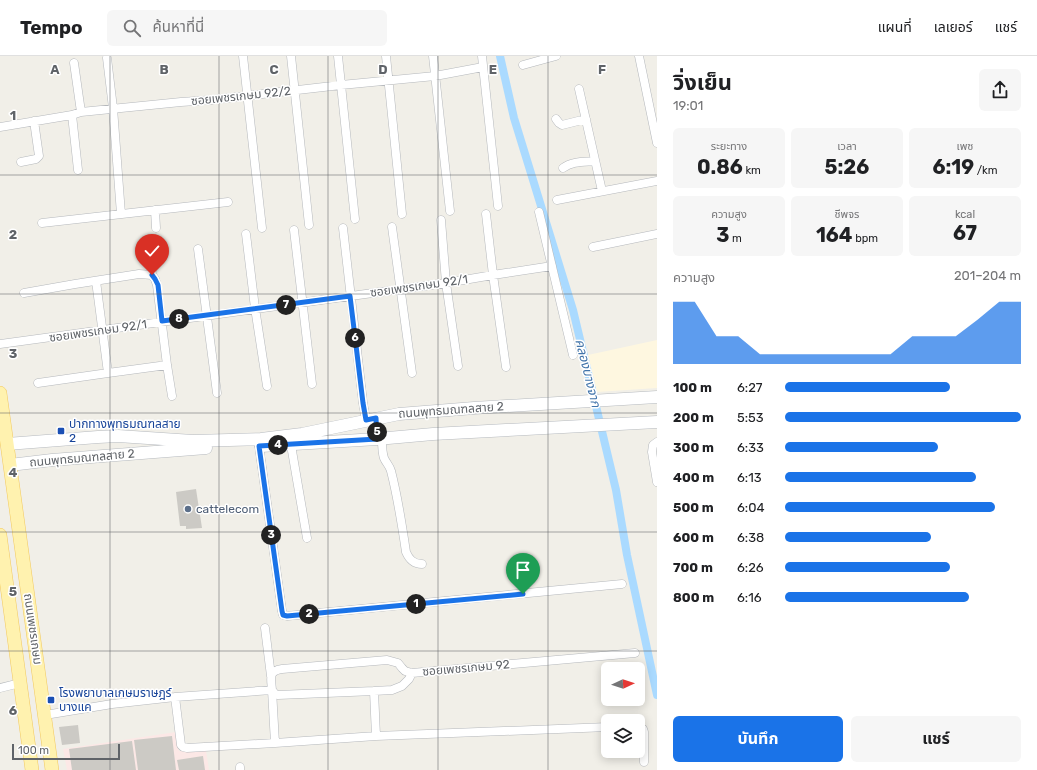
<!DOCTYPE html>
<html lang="th">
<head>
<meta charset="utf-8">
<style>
  body { margin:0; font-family:Rubik,"Noto Sans Thai",sans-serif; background:#f6f6f6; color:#202124; height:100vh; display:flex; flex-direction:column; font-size:15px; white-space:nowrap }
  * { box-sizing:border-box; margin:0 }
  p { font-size:13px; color:#757577 }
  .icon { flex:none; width:22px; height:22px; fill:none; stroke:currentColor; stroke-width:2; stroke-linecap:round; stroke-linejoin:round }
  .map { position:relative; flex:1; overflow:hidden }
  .sheet { display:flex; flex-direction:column; background:#fff; width:380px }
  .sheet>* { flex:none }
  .needle { width:26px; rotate:87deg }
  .tools { position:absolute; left:601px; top:606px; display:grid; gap:8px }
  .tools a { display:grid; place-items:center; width:44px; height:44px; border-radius:6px; background:#fff; box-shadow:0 2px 10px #0003; font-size:20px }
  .scale { position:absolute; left:12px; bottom:10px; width:108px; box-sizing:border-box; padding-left:4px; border:2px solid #5f6368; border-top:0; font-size:11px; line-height:14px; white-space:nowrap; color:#5f6368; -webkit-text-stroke:3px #fff; paint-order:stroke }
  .pin { position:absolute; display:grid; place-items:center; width:34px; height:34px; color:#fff; margin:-41px -17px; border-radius:50% 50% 50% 0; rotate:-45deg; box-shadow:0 0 4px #0007 }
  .pin .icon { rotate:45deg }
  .km { position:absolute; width:20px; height:20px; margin:-10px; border-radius:50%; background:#222; color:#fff; font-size:11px; line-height:20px; text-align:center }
  .round { display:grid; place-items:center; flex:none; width:42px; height:42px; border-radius:6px; background:#f6f6f6 }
  .overview { display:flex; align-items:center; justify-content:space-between; height:68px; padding:0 16px }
  h1 { font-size:22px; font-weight:700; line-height:30px }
  .figures { display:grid; grid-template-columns:repeat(3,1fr); gap:6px; height:68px; padding:4px 16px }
  .figures div { display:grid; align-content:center; border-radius:6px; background:#f6f6f6; text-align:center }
  .figures b { font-size:20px; font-weight:700 }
  .figures small { font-size:11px; font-weight:400 }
  .figures p { font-size:11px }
  .chart { height:112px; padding:8px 16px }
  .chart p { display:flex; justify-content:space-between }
  .chart svg { width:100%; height:72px; margin-top:4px; fill:#1a73e8; opacity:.7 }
  .primary-button { display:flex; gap:8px; margin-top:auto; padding:8px 16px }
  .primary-button a { flex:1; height:46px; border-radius:6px; background:#1a73e8; color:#fff; font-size:16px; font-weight:700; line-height:46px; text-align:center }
  .primary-button a+a { background:#f6f6f6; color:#202124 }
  ul { padding:0 16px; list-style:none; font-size:13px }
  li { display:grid; grid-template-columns:64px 48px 1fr; align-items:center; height:30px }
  li i { height:10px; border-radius:5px; background:#1a73e8 }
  header { display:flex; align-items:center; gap:24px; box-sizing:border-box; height:56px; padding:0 20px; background:#fff; border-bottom:1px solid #e0e0e0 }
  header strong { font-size:19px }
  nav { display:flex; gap:22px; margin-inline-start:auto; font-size:14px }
  .search { width:280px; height:36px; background:#f6f6f6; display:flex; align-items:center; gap:10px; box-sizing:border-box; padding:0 14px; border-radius:6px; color:#757577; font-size:15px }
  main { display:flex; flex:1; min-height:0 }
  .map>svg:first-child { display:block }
  .commercial { fill:#fef7e0 }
  .medical { fill:#fce8e6 }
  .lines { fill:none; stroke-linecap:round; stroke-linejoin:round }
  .canal { stroke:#aadaff; stroke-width:8 }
  .building { fill:#cccac5 }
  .minor-casing { stroke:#b5b8bc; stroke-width:9 }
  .secondary-casing { stroke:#b6babf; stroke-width:13 }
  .primary-casing { stroke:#f2c960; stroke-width:14 }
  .minor { stroke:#fff; stroke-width:8 }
  .secondary { stroke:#fff; stroke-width:12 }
  .primary { stroke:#fff2af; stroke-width:13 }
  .route-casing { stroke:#fff; stroke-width:8 }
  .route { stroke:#1a73e8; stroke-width:5 }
  .grid { fill:none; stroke:#5f6368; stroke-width:1; stroke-opacity:0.55 }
  .transit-dot { fill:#1a4fb4; stroke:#fff; stroke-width:1.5 }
  .service-dot { fill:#5c6f8a; stroke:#fff; stroke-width:1.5 }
  .labels { text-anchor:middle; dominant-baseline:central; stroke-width:3; stroke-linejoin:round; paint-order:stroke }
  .street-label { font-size:12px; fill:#5f6368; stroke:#fff }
  .transit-label { font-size:12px; fill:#164399; stroke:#fff; text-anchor:start }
  .service-label { font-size:12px; fill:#4e5e75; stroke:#fff; text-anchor:start }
  .water-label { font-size:13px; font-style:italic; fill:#4174aa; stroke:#fff }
  .grid-label { font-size:13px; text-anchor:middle; font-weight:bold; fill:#5f6368; stroke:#fff; stroke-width:3; stroke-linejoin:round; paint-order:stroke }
</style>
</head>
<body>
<header>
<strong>Tempo</strong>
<div class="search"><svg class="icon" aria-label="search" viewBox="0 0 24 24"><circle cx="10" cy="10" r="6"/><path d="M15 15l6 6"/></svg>ค้นหาที่นี่</div>
<nav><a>แผนที่</a><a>เลเยอร์</a><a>แชร์</a></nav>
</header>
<main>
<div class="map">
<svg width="657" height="714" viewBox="0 0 657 714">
  <rect width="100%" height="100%" fill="#f1efe8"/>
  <path class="commercial" d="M657,284V332L597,336L588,299Z"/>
  <path class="medical" d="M176,676L179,695L206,694L209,714H67L63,693Z"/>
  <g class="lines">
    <path class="canal" d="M500,0L514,62L573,254L616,434L627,499L657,639"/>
  </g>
  <path class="building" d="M196,433L202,472L186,473V470H180L176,436Z
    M78,669L80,687L62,689L59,671Z
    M172,680L176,714H138L134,684Z
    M132,685L136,714H72L69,693Z
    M203,700L205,714H179L177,704Z"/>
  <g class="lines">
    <g class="minor-casing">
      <path id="minor" d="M243,0L262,172
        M291,0L309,169
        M338,0L355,163
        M386,0L402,158
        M433,0L450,155
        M482,0L498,150
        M639,0L657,87
        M107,2L113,52L121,158
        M74,7L81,56
        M523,9L556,0
        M579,33L602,135
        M72,59L78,114
        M556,63L559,67L562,69L586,63
        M0,71L72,59L81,56L181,46L211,44L341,29L435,20L483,11
        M21,106L36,103L39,100L34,65
        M563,112C572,105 584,106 595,105
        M557,144L657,125
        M155,154L156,172
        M539,156L573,299
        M486,158L493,219L506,311
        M441,164L446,227L458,310
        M42,167L228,146
        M392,171L412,317
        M343,172L363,347L366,364
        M294,174L312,328
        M246,178L255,252L267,330
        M593,191L657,178
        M150,193L152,219L155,223L157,229L167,309L172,340
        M198,193L217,337
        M96,225L108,317
        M24,237L75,228L139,218L152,219
        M0,288L446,227L493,219L552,210
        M38,327L108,317L167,309
        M382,383C382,389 382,396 384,402C386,407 390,410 391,415C398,442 402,469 406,496C409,503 413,508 422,508
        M657,386L653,389L652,396L657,426
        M291,389L307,482
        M259,390L282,555L283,559L287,560L622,528
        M265,572L271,620
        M0,632L20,627
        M272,634L275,687L376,680
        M272,634L275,638L278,639L374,635L392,634L402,630L409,623L412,617
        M374,635L376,680L608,671
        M175,641L181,689L183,691L187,692L275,687
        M45,659L112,648L175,641L272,634C271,622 268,615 282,613L387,604L398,607L402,612L405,615L412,617L635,597
        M638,671L643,673L644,676V706
        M240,711V714"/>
    </g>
    <g class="secondary-casing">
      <path id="secondary" d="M7,388L98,381L118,380L193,385L261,383L302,378L399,358L474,352L657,341
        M261,390L377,383L433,378L657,366
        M10,409L52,404L206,392"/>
    </g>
    <g class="primary-casing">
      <path id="primary" d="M0,337L52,714
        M0,479L32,714"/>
    </g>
    <use href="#minor" class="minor"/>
    <use href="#secondary" class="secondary"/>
    <use href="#primary" class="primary"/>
  </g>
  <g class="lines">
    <g class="route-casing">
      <path id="route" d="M152,219L155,223L158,229L162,265L350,240L363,347L366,364L376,362L377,383L259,390L282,555L283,559L287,560L523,538"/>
    </g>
    <use href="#route" class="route"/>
  </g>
  <path class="grid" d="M110,0V714M219,0V714M328,0V714M438,0V714M548,0V714M0,119H657M0,238H657M0,357H657M0,476H657M0,595H657"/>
  <g class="transit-dot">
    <rect x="57" y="371" width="8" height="8" rx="2"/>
    <rect x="47" y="640" width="8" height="8" rx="2"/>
  </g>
  <circle class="service-dot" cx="188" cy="453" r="4"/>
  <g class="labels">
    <g class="street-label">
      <text transform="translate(241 40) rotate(-6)">ซอยเพชรเกษม 92/2</text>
      <text transform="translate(419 230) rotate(-8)">ซอยเพชรเกษม 92/1</text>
      <text transform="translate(98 275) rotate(-8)">ซอยเพชรเกษม 92/1</text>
      <text transform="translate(451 354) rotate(-4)">ถนนพุทธมณฑลสาย 2</text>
      <text transform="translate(82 402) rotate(-5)">ถนนพุทธมณฑลสาย 2</text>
      <text transform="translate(33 573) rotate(82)">ถนนเพชรเกษม</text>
      <text transform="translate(466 612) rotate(-5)">ซอยเพชรเกษม 92</text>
    </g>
    <g class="transit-label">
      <text x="69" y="368">ปากทางพุทธมณฑลสาย<tspan x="69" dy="14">2</tspan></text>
      <text x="59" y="637">โรงพยาบาลเกษมราษฎร์<tspan x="59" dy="14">บางแค</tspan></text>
    </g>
    <g class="service-label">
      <text x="196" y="453">cattelecom</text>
    </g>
    <g class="water-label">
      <text transform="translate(588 317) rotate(76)">คลองบางจาก</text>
    </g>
  </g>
  <g class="grid-label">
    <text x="55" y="18">A</text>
    <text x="164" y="18">B</text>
    <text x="274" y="18">C</text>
    <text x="383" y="18">D</text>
    <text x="493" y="18">E</text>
    <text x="602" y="18">F</text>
    <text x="13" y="64">1</text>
    <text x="13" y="183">2</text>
    <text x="13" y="302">3</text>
    <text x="13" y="421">4</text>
    <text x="13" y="540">5</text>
    <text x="13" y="659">6</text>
  </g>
</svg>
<div class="tools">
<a><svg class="needle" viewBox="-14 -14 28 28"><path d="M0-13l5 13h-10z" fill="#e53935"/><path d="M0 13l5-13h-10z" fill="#757577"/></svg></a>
<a><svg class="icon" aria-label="layers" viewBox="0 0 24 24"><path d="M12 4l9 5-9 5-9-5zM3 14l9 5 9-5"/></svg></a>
</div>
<div class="scale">100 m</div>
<div class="pin" style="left:523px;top:538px;background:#1e9e55"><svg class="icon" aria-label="arrive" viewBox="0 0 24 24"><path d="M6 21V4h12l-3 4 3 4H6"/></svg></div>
<div class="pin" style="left:152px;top:219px;background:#d93025"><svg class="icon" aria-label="check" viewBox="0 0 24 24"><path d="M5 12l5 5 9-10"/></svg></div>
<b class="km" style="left:416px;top:548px">1</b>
<b class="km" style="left:309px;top:558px">2</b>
<b class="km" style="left:271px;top:479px">3</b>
<b class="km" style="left:278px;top:389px">4</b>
<b class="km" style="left:377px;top:376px">5</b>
<b class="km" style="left:355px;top:282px">6</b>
<b class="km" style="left:286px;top:249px">7</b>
<b class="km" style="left:179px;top:263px">8</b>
</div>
<section class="sheet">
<div class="overview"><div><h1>วิ่งเย็น</h1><p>19:01</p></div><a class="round"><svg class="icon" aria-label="share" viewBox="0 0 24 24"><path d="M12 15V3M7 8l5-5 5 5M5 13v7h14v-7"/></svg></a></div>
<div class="figures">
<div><p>ระยะทาง</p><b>0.86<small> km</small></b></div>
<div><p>เวลา</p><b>5:26</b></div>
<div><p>เพซ</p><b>6:19<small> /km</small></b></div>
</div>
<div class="figures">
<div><p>ความสูง</p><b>3<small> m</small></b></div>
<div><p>ชีพจร</p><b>164<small> bpm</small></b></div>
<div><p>kcal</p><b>67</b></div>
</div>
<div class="chart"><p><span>ความสูง</span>201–204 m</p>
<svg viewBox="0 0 160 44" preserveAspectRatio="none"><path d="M0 44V6L10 6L20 27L30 27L40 38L50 38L60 38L70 38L80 38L90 38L100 38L110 27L120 27L130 27L140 17L150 6L160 6V44z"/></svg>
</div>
<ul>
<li><b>100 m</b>6:27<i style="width:70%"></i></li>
<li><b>200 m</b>5:53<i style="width:100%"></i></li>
<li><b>300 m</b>6:33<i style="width:65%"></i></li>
<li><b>400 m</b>6:13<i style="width:81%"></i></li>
<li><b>500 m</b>6:04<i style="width:89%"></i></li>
<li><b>600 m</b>6:38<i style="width:62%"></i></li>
<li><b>700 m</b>6:26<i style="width:70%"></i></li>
<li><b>800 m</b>6:16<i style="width:78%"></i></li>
</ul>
<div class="primary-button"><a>บันทึก</a><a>แชร์</a></div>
</section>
</main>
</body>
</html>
